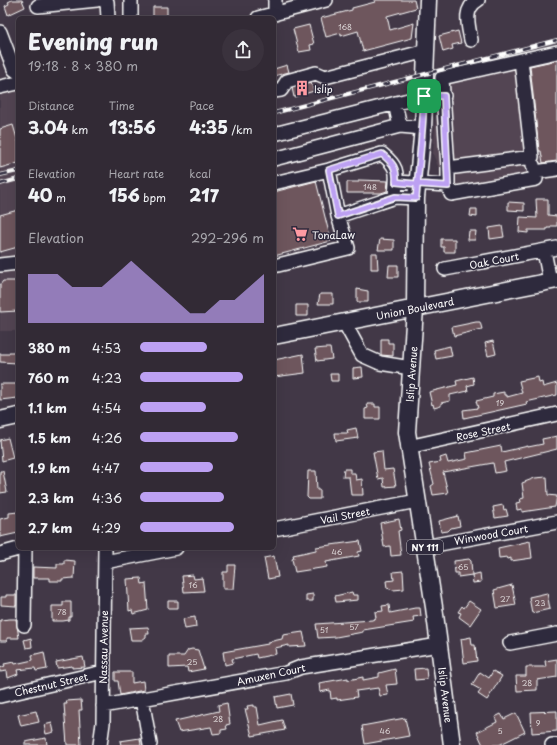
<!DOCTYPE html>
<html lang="en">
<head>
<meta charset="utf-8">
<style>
  body { margin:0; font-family:"Playpen Sans",sans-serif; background:#3a323d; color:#f1f3f6; height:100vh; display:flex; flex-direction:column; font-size:15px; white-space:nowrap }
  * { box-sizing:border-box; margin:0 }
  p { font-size:13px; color:#a8a7ad }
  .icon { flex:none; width:22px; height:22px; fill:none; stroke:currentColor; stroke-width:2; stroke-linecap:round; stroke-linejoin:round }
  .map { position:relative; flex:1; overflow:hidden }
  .side { position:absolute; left:16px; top:16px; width:260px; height:534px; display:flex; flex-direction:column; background:#322a35; border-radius:6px; box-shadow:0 4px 16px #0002,0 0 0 1px #4d4650 }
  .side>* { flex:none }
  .pin { position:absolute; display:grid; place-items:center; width:34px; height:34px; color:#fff; margin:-17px; border-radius:8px; box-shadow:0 2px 6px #0006 }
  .round { display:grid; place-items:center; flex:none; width:42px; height:42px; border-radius:21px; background:#3a323d }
  .headline { display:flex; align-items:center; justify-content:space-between; height:68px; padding:0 12px }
  h1 { font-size:22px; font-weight:800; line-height:30px }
  .metrics { display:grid; grid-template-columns:repeat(3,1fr); gap:6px; height:68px; padding:4px 12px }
  .metrics div { display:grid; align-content:center }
  .metrics b { font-size:17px; font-weight:800 }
  .metrics small { font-size:11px; font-weight:400 }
  .metrics p { font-size:11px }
  .chart { height:112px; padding:8px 12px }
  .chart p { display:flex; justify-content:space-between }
  .chart svg { width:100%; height:72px; margin-top:4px; fill:#bca0f2; opacity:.7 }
  ul { padding:0 12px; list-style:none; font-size:13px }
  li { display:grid; grid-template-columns:64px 48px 1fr; align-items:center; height:30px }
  li i { height:10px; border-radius:5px; background:#bca0f2 }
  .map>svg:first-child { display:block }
  .built { fill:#534552 }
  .building { fill:#6e575d; stroke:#fff }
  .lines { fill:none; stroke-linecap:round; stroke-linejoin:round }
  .minor-casing { stroke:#fff; stroke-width:16 }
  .major-casing { stroke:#fff; stroke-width:19 }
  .minor { stroke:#2f2a3d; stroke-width:13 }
  .major { stroke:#2f2a3d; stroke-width:16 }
  .rail-casing { stroke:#fff; stroke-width:4 }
  .rail { stroke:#2f2a3d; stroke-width:2.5; stroke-dasharray:8; stroke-linecap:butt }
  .route-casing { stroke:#fff; stroke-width:8 }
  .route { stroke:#bca0f2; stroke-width:5 }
  .labels { text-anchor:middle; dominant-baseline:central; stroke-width:3; stroke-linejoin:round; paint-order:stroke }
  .number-label { font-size:8px; fill:#dbd5d6 }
  .shield { fill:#2f2a3d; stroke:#c1bfc5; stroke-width:1 }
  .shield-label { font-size:9px; font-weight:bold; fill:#fff }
  .poi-label { font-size:10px; fill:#fff; stroke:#2f2a3d; text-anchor:start }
  .street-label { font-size:10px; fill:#fff; stroke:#2f2a3d }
</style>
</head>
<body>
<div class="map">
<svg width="557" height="745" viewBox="0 0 557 745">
  <rect width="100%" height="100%" fill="#423847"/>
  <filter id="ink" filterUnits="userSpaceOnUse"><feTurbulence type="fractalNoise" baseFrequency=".025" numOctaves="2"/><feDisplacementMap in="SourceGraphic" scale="8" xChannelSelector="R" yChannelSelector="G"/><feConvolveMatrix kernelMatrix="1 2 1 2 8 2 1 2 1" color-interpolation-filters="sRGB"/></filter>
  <g filter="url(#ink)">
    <path class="built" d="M557,49V178L450,196L433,154L439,77Z
      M18,89V331H0V94Z"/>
    <path class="building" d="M12,0H22L25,7L8,15L5,6L9,4L8,2Z
      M374,0H414L416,8L387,16L390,30L414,23L412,38L363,51L358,31L341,36V33L326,37L321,18L352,10V8L375,2Z
      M153,7H167V17L153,18Z
      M309,25L314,44L310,45L311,50L299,52L293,29Z
      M458,31L461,43L452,45L453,49L443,52L439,36Z
      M557,60V161L543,163L541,151H539L530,66Z
      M287,65L289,72L274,76V69Z
      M311,83L314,91L294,97L292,88Z
      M13,125L18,142V163L0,168V129Z
      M359,180L388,181L387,191L381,193H347V182H359Z
      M316,181L331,241L274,256V192Z
      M536,199H548V215L557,216V226H551V228H547V230H528V233L519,232L520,217L537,218Z
      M508,202L524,203V211L508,210Z
      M471,209H477V217L470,216Z
      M18,210V247L0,252V215Z
      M502,226L504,237L490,239L489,228Z
      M469,231H476L475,240H468Z
      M380,239L394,240V250H378Z
      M441,239H455V252H444V247H441Z
      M371,253H377L378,269H371Z
      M389,265H398V277H388Z
      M3,281H18V311L0,312V285Z
      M357,289L368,291V302H357Z
      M320,294H333V304H318Z
      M296,305H308V316H296Z
      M476,322H480L482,329L454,336L452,327Z
      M381,339H388V343H393V356L381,355Z
      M493,341L496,354L488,356L485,343Z
      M450,346L452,356L436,359L434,350Z
      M326,348H330L332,359L317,361L315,349Z
      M9,352H18V363L0,362V354H9Z
      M303,354L305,373L274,377V360Z
      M362,367L363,377L353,378V368Z
      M330,374H338V381H331Z
      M473,377L474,384L467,386L468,391L450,395V401L441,403V406L434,408L433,404L432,405L429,392L457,385L456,381Z
      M538,377L539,383L542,382L543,387L557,383V395L526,402L527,404L464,418L463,410L478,408L476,401L493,397V394L504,392V395H507V397L522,393L519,381Z
      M0,384H18V398L0,400Z
      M367,404H375V407H380V419H365V409L368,408Z
      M356,428L358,438L336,441L335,433H348L347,430Z
      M557,436V449L504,462L506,471L495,473L493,463L443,472L448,493L433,495L431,486L434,484L429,464L441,462L440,458L446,456L448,463L467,459L466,453L501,446L502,452L528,446V447L543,444L542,439Z
      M8,438L13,458L2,461L0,440Z
      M382,451L384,470L393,469L396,486L384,487L383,478L378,479L373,452Z
      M344,469H350V473H355L356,480L362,479L363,495H351L349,477H343Z
      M0,471H3L7,492L0,493Z
      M308,471H316L317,490H320V499H309L307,497Z
      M547,477L548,495L557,496L555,507L522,512V509L517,510L516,503L521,502L520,499L524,498L522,483L535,478Z
      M503,505L504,510L506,509L508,516L495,518L493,507Z
      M18,512V533L0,537V519L9,517V513Z
      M458,516L460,526L451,528L448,531L441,532L439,521Z
      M399,519L401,530L398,531L401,555L391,556L390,546L384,547L380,523Z
      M360,541L362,551L358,552L359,556L326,562L327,567L295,572L292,559L294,558L293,555L316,550V547Z
      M530,541L532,558L511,561V558L508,559L507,557L499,558L498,548Z
      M274,556L278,577L268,579L264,558Z
      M469,559L471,561L472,575L480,573L481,582L473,583L472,575L458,577V573H455L454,561Z
      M64,560L75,561L74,578L62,579V581H50V578H33V567L57,568V564H64Z
      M228,565H235L233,589H223V572H228Z
      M403,571L404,589L393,590L387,588L386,581L394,580L393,572Z
      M193,575L194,579L202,578L204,591L184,592L182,576Z
      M141,578L142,584L146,583L148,610L133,614L132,610L129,611L127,579Z
      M512,585L516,605L497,608L494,590Z
      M352,592L353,595H358V600L336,602L335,596Z
      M547,593L550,609L532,613L529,597Z
      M313,594V601H306V595Z
      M6,595H16V606L1,605V597H6Z
      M168,601H178V608H168Z
      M469,601L481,609L470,625L459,617L461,613L458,612L462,606L464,608Z
      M63,602H71V617H69V620L63,621H52V606H63Z
      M389,605L390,613L415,608H420L421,616L413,617L414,622L363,630V632L336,637L318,638L316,624L372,620L376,618L375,612L383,611L382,606Z
      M195,617L196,627L185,629L183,619Z
      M10,619H16L19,638H7V641H0V620Z
      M148,627L149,634H146V637L142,640H131L129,628Z
      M303,632L306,646L289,647V645L275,648L276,654L257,658L256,654L232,659L233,663L225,665L223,652L268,644V642L282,639L283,635Z
      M471,637L472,645H475L477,661L464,663L461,639Z
      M31,638L32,647L26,648L24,640Z
      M192,649L198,650L204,669L188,672L187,667L169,668V656H184L188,650Z
      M44,652L47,669L36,671L35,668L17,670L18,674L8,678L7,671L0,672V668L5,666L4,664L14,662L15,664L33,660L32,655Z
      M83,657L85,667L72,668V666L57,668L56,662Z
      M557,659V677L537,680V690L517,691L516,676H526V667H546L545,661Z
      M426,668L427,679L415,680L414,669Z
      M395,669L397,684L386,685L388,695L380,696L378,688L356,691L357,697L337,700V698L331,699L330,690L320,692L319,683L348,678V680L363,677V680L379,677V673Z
      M493,671L502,676L487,700L478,694L481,690L472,685L480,672L489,678Z
      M115,672H132V683L143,681L144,690L120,695L118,681H115Z
      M291,694L293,705L277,708L275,697Z
      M81,700L82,710H79L81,745H67L64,704H67L66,701Z
      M227,703L230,724L226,725L227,729L221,730V733L213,734L211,727L179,732L175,721L219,711L218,705Z
      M254,705V707H257L260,725L282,720L285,730L252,736L245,709H248L247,706Z
      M36,711L39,722L21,726L18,715Z
      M557,711V731L532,733L531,712Z
      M516,713L525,732L499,745H483L477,732L497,722L495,717L501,714L504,719Z
      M405,718L409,736L365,744L362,726Z
      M52,723L54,732L46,734L44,725Z
      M46,738L47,745H25V742Z
      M140,738L141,745H121L120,741Z"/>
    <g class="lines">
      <g class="minor-casing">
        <path id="minor" d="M102,0L107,2L108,18
          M38,6L97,0
          M275,14V0
          M131,18V0
          M258,18L326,0
          M0,32L14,69L18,72
          M471,40C468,24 463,9 478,0
          M521,60L557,52
          M0,87L18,83
          M274,91L281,90L287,81L316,73L325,77L426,51
          M395,103L400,126
          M274,134L424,96H444
          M274,159L400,126L423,128
          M533,165L535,172L557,169
          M448,168L442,78L521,60L532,157L448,168V185L451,194L536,179L535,172
          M396,182L448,185
          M274,183L329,170L382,154C401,169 396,175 395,197
          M338,216L395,197L416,198
          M544,251L550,281
          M0,265L18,263
          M274,266L348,248L338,216L329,170
          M445,269L557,248
          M344,322L362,355L380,363L411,368
          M408,447L557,414
          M274,529L417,501
          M424,547L557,522
          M0,554L22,548
          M105,562L176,548
          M24,625L25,548
          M510,643L557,634
          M0,696L103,672
          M142,699L150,744
          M103,706L286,673L301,667L439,645
          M100,745L103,723L105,548
          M552,745H557"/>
      </g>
      <g class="major-casing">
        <path id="major" d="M428,0L423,128L416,198L415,308L407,432L434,607L452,745
          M274,336L557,280
          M0,420L18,416"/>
      </g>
      <use href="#minor" class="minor"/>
      <use href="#major" class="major"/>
      <g class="rail-casing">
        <path id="rail" d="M274,113L557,40
          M0,175L18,171
          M0,184L18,179"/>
      </g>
      <use href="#rail" class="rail"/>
    </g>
  </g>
  <g class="lines" filter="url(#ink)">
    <g class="route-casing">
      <path id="route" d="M424,96C423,130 419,164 416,198L395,197L338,216L329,170L382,154C393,163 397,168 396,182C413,184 430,185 448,186L444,96H424"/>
    </g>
    <use href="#route" class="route"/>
  </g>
  <defs>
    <g id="building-bare" transform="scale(1.2)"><path d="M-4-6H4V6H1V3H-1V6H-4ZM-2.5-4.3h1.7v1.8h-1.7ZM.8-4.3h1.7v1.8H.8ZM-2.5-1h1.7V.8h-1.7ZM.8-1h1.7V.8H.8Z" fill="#ff9aa2" stroke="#2f2a3d" stroke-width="2.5" paint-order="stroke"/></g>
    <g id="supermarket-bare" transform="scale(1.2)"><path d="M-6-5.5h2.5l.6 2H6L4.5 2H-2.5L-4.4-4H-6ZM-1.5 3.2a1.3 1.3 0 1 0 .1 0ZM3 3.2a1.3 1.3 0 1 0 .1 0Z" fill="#ff9aa2" stroke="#2f2a3d" stroke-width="2.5" paint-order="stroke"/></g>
  </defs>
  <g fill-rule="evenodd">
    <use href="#building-bare" x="302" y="88"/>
    <use href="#supermarket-bare" x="300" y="234"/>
  </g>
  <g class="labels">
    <g class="number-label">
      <text x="345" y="27">168</text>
      <text x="370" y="187">148</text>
      <text x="500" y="403">19</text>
      <text x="337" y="552">46</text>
      <text x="463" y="567">65</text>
      <text x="193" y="585">16</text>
      <text x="505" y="599">27</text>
      <text x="540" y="603">23</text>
      <text x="62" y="612">78</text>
      <text x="354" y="627">57</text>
      <text x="324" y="630">51</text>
      <text x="192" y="662">25</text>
      <text x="527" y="683">28</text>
      <text x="218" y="719">28</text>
      <text x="538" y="723">9</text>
      <text x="385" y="731">46</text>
      <text x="500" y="731">5</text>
    </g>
    <rect class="shield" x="407" y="540" width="36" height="14" rx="3"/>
    <g class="shield-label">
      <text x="425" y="547">NY 111</text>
    </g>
    <g class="poi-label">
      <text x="314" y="88">Islip</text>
      <text x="312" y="234">TonaLaw</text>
    </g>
    <g class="street-label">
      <text transform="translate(494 260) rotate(-11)">Oak Court</text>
      <text transform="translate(415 308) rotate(-11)">Union Boulevard</text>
      <text transform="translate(411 374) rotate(-86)">Islip Avenue</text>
      <text transform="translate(483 431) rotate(-12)">Rose Street</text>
      <text transform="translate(345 515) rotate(-11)">Vail Street</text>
      <text transform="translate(491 534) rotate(-10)">Winwood Court</text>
      <text transform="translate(103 647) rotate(-89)">Nassau Avenue</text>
      <text transform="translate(271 674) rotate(-12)">Amuxen Court</text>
      <text transform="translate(51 684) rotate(-13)">Chestnut Street</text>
      <text transform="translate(446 695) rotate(83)">Islip Avenue</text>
    </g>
  </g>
</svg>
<div class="pin" style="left:424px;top:96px;background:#1e9e55"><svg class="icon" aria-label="arrive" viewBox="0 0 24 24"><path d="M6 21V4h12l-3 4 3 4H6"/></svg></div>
<section class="side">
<div class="headline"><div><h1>Evening run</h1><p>19:18 · 8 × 380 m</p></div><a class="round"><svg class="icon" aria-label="share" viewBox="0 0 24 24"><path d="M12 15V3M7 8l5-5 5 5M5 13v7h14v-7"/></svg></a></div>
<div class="metrics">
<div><p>Distance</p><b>3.04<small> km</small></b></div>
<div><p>Time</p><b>13:56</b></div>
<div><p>Pace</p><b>4:35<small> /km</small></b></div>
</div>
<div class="metrics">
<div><p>Elevation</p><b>40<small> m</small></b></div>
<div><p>Heart rate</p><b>156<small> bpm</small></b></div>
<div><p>kcal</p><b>217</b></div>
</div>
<div class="chart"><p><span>Elevation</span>292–296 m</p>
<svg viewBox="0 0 160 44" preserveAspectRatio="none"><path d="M0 44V14L10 14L20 14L30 22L40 22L50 22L60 14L70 6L80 14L90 22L100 30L110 38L120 38L130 30L140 30L150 22L160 14V44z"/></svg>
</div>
<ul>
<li><b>380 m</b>4:53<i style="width:54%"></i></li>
<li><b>760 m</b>4:23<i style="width:83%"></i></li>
<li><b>1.1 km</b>4:54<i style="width:53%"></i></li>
<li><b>1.5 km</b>4:26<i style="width:79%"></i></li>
<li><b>1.9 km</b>4:47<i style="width:59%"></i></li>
<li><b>2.3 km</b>4:36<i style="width:68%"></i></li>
<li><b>2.7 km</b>4:29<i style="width:76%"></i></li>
</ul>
</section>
</div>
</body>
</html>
